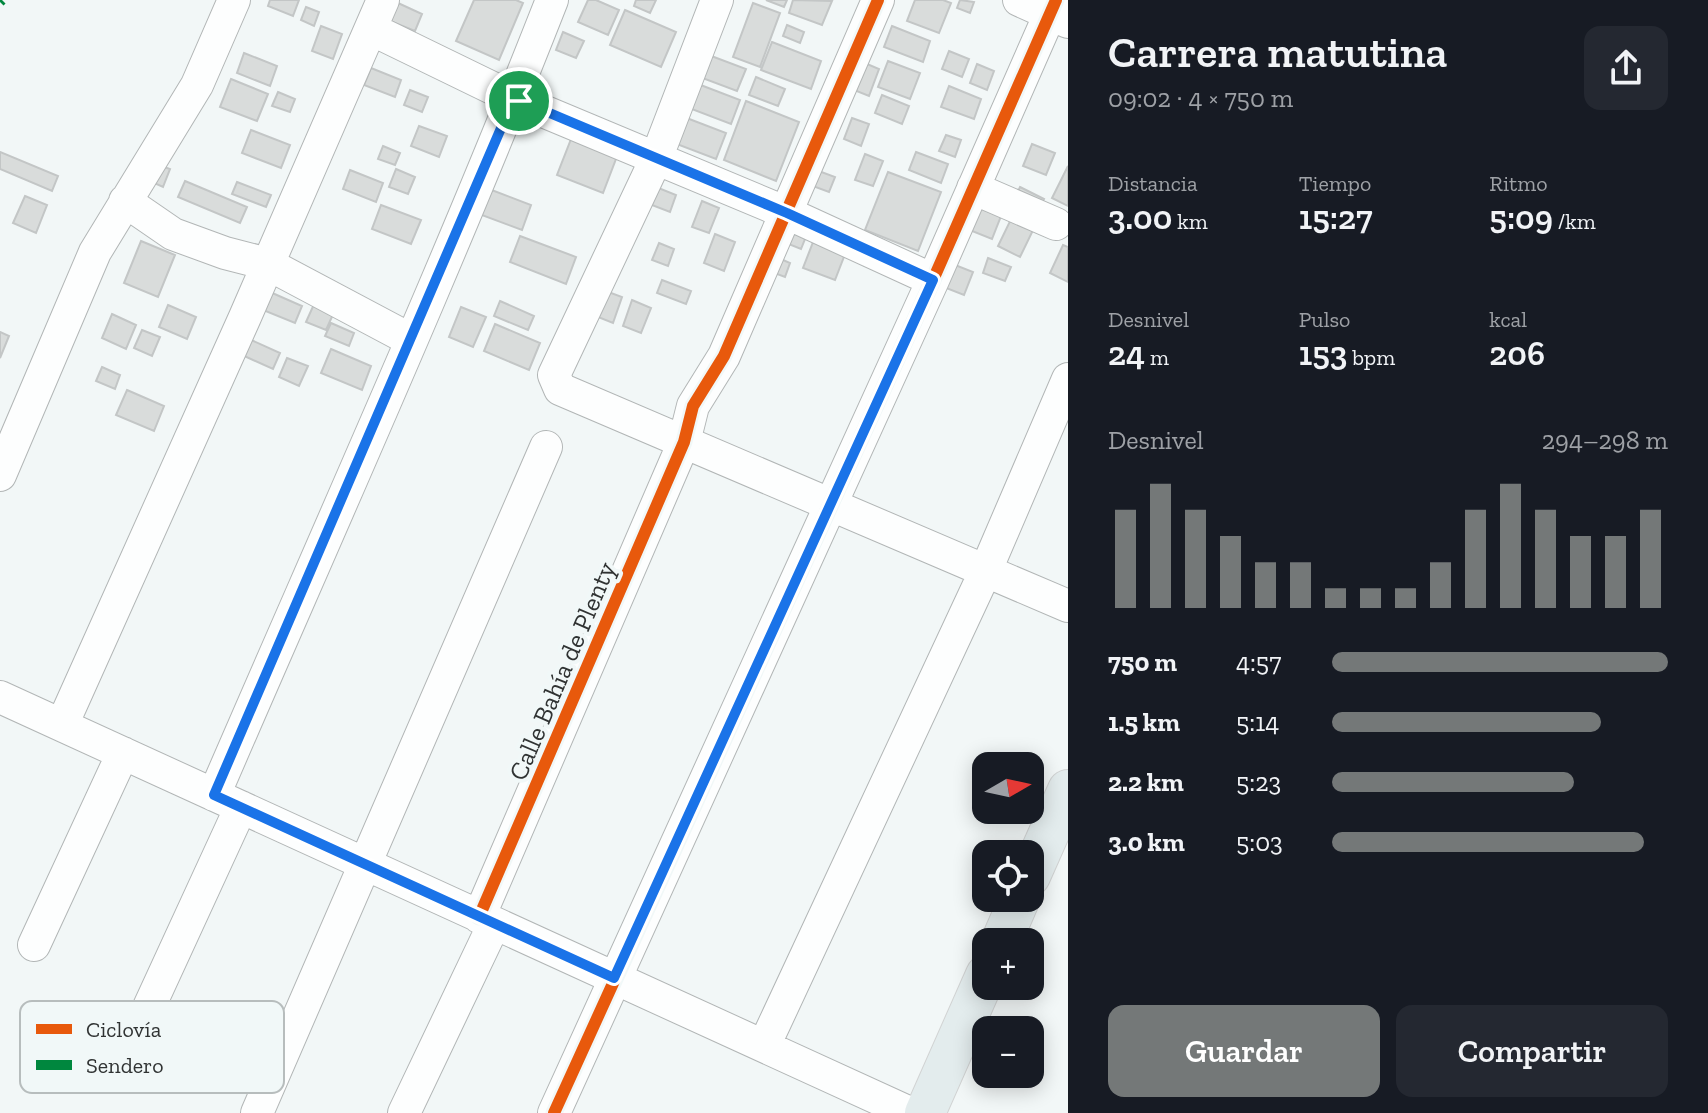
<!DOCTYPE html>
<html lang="es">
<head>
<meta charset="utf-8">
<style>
  body { margin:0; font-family:"Zilla Slab",serif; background:#242831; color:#f1f3f6; height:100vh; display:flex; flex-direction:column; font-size:30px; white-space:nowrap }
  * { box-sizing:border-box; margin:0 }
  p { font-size:26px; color:#9ea1a6 }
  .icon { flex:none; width:44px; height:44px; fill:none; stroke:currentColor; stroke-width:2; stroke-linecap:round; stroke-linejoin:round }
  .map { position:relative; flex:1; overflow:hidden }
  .details { display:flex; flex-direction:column; background:#171b24; width:640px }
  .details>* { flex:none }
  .needle { width:52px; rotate:81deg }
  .fabs { position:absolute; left:972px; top:752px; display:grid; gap:16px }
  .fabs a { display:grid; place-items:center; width:72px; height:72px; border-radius:16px; background:#171b24; box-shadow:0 4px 20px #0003; font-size:40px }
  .pin { position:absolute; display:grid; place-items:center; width:68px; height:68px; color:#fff; margin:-34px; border:4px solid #fff; border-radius:50%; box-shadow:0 2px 8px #0007 }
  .round { display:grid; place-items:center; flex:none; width:84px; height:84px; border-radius:16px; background:#242831 }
  .head { display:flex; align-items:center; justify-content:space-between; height:136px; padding:0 40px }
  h1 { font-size:44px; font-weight:600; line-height:60px }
  .stats { display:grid; grid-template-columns:repeat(3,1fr); gap:12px; height:136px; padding:8px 40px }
  .stats div { display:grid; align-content:center }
  .stats b { font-size:34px; font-weight:600 }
  .stats small { font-size:22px; font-weight:400 }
  .stats p { font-size:22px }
  .chart { height:224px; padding:16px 40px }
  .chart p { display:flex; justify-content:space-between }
  .chart svg { width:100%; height:144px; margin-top:8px; stroke:#747878; stroke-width:6 }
  .primary-button { display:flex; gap:16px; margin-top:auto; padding:16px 40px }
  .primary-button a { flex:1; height:92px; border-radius:16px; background:#747878; color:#fff; font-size:32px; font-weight:600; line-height:92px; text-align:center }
  .primary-button a+a { background:#242831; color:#f1f3f6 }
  ul { padding:0 40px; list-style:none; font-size:26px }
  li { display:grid; grid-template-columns:128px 96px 1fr; align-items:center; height:60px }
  li i { height:20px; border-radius:10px; background:#747878 }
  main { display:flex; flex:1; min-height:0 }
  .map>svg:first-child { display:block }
  .building { fill:#d9dcdb; stroke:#c3c6c6; stroke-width:2 }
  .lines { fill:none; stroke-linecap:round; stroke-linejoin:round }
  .minor-casing { stroke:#b2b6b6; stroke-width:34 }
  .major-casing { stroke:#d1d3d3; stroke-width:42 }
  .minor { stroke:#fdfefe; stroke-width:32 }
  .major { stroke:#e3eced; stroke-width:40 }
  .quiet { stroke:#00873e; stroke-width:10; stroke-dasharray:20 10; stroke-linecap:butt }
  .cycleway-casing { stroke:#f1f8f8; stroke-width:17 }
  .cycleway { stroke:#e8590c; stroke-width:12 }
  .route-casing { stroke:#fff; stroke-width:16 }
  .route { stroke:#1a73e8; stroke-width:10 }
  .labels { text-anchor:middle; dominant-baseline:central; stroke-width:8; stroke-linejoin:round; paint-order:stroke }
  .street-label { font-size:26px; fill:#303333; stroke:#f1f8f8 }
  .key { fill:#f1f8f8; stroke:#b7bdbd; stroke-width:2 }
  .key-label { font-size:22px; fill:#303333 }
</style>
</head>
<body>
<main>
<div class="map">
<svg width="1068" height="1113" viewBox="0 0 1068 1113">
  <rect width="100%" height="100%" fill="#f2f7f7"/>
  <path class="building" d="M270,0H299L293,16L268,6Z
    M474,0H516L523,3L499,60L456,41Z
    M588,0H596L619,10L608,35L578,22Z
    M636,0H656L650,13L634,6Z
    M766,0H787L784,7Z
    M793,0L832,1L822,25L789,13Z
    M915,0H943L951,3L939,33L907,21Z
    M960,0L974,2L970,13L957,8Z
    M398,3L422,14L415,31L390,21Z
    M753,3L780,13L760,67L733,57Z
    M306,7L319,12L314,26L301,20Z
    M625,10L676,32L661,67L610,45Z
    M787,25L804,32L800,43L783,36Z
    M321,26L342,34L333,59L312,51Z
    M892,26L930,41L923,62L884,47Z
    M563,32L584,41L576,58L556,50Z
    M772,42L821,61L811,89L761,70Z
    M949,51L969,59L962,77L942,69Z
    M244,53L277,66L270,86L237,73Z
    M706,54L746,69L737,91L697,76Z
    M860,61L879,69L869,96L849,88Z
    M888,61L920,73L910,99L878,87Z
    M977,64L994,71L987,90L970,83Z
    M371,68L401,80L395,97L364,85Z
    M756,77L785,89L778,106L749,95Z
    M231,79L268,94L257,121L220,107Z
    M698,84L740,100L731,124L689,108Z
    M949,86L981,99L974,119L941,107Z
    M410,90L428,97L422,112L404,105Z
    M278,92L295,99L290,112L272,106Z
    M882,95L909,106L902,124L875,113Z
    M746,101L799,122L776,181L724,160Z
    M684,117L726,133L716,159L674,143Z
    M852,118L869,124L861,146L844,139Z
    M419,126L447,136L439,157L411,146Z
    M251,130L290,145L281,168L242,153Z
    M573,134L619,151L603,193L557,175Z
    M946,135L961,140L955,157L939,151Z
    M1032,144L1055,153L1046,175L1023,166Z
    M383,146L400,153L395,165L378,159Z
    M0,152L58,176L52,191L0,169Z
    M916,152L948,164L941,183L909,170Z
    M865,154L883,161L873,186L855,180Z
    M159,165L170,169L163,187L152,182Z
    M1068,166V206L1052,198Z
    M396,169L415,177L408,194L389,187Z
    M350,170L383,183L376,202L343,189Z
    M816,170L835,177L829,192L810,185Z
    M888,172L941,192L918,251L865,230Z
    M185,181L247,207L240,223L178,197Z
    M237,182L271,195L266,207L232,194Z
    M651,185L676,195L670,212L644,202Z
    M1020,187L1044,199L1037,212L1014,200Z
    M489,189L531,205L522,230L479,214Z
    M25,196L47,205L36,233L13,223Z
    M702,201L719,208L709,233L692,227Z
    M381,205L421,220L411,244L372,229Z
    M976,207L1001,216L992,239L967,229Z
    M1014,213L1036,224L1020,257L998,246Z
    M786,226L807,234L801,249L781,241Z
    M715,234L735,242L724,271L704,263Z
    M520,236L576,257L566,284L510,262Z
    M815,237L847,249L835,280L803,268Z
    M141,241L175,255L158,297L124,283Z
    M659,243L674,249L668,266L652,260Z
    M1063,245L1068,247V282L1050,273Z
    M774,256L790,263L785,277L769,271Z
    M988,258L1011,267L1005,281L983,273Z
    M950,263L973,272L964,295L941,286Z
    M662,280L691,291L686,304L657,293Z
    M603,290L622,297L613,323L593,315Z
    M270,292L302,306L295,323L263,310Z
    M632,300L651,308L641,333L623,326Z
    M500,301L534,316L528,330L494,316Z
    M315,302L335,310L326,330L306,322Z
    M168,305L196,317L187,339L159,327Z
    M461,307L486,317L473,347L449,337Z
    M112,314L136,325L126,349L102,338Z
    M331,323L354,333L349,346L325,336Z
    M495,324L540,343L529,370L484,351Z
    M142,330L160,337L152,356L134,348Z
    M0,332L9,336L0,358Z
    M249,339L280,353L273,369L242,355Z
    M331,349L371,366L362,390L321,373Z
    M287,358L308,366L299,386L279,377Z
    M102,367L120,375L115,389L96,381Z
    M127,390L164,406L154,431L116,415Z"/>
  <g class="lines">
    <g class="minor-casing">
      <path id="minor" d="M717,0L656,159L554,375L560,389L1068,606
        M1019,0L1068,22
        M371,29L519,101L787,213L933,280
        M973,188L1056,224
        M125,201L173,234L225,253L268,264L411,340
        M0,475L95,252L197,85L234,0
        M0,697L910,1113
        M62,725L245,317L383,0
        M214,795C328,531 447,268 552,0
        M479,917L684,442L693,406L724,356L878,0
        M34,945L123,753
        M132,1044L241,807
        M764,1046L986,570L1068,379
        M257,1113L546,447
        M404,1113L494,924
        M554,1113L933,280L1056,0"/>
    </g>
    <g class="major-casing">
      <path id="major" d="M1030,876L1068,790
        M1001,942L1020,898
        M925,1113L986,975"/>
    </g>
    <use href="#minor" class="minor"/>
    <use href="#major" class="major"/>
    <path class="quiet" d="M0,2L2,0"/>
    <g class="cycleway-casing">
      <path id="cycleway" d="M479,917L684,442L693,406L724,356L878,0
        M554,1113L933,280L1056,0"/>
    </g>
    <use href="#cycleway" class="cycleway"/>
  </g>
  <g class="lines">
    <g class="route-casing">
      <path id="route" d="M514,98L787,213L933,280L614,978L214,795Z"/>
    </g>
    <use href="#route" class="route"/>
  </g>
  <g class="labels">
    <g class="street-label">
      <text transform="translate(562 671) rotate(-67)">Calle Bahía de Plenty</text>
    </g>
  </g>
  <rect x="20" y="1001" width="264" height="92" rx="12" class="key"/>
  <rect x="36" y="1024" width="36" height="10" fill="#e8590c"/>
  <rect x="36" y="1060" width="36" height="10" fill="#00873e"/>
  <g class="key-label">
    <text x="86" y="1037">Ciclovía</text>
    <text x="86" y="1073">Sendero</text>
  </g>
</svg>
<div class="fabs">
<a><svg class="needle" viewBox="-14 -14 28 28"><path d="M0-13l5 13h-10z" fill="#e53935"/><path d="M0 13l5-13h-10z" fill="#9ea1a6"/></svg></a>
<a><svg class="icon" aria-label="locate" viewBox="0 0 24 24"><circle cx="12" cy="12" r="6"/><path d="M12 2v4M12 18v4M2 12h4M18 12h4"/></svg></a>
<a>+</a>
<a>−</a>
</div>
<div class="pin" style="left:519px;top:101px;background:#1e9e55"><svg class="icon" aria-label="arrive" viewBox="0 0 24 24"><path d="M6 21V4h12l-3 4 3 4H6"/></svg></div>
</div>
<section class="details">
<div class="head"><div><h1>Carrera matutina</h1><p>09:02 · 4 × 750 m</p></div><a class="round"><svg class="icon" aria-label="share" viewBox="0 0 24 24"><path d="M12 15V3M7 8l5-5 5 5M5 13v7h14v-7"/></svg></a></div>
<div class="stats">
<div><p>Distancia</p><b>3.00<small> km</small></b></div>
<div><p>Tiempo</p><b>15:27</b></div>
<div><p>Ritmo</p><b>5:09<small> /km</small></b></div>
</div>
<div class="stats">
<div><p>Desnivel</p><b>24<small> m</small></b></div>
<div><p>Pulso</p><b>153<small> bpm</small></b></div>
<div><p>kcal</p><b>206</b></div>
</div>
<div class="chart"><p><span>Desnivel</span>294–298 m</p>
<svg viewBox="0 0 160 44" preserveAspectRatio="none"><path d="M5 44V14M15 44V6M25 44V14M35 44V22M45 44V30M55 44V30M65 44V38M75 44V38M85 44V38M95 44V30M105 44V14M115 44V6M125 44V14M135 44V22M145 44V22M155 44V14"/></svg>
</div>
<ul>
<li><b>750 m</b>4:57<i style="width:100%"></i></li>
<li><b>1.5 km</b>5:14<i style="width:80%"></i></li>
<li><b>2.2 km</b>5:23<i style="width:72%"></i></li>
<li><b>3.0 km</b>5:03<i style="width:93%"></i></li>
</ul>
<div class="primary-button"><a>Guardar</a><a>Compartir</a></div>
</section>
</main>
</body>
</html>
